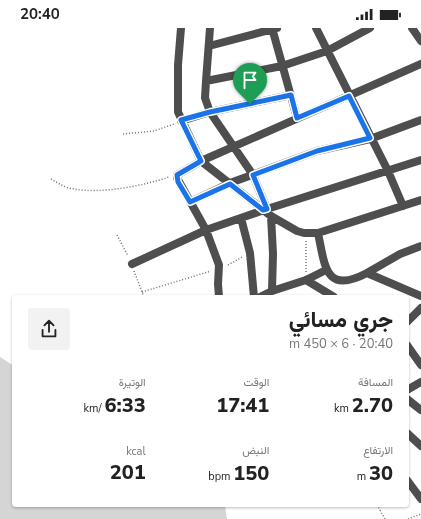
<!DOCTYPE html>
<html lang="ar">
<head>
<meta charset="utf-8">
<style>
  body { margin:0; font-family:"Nunito Sans",Vazirmatn,sans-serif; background:#f2f2f2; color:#222; direction:rtl; height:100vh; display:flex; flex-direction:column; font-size:15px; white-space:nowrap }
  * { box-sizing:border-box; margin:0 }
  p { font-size:13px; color:#767676 }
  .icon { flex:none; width:22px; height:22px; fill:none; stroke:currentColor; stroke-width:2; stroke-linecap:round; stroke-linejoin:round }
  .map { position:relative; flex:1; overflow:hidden; direction:ltr }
  .panel { position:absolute; left:12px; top:267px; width:397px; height:212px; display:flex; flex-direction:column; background:#fff; border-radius:4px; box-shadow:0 1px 3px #0004; direction:rtl }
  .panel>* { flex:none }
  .pin { position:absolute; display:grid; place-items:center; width:34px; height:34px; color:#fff; margin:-41px -17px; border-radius:50% 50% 50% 0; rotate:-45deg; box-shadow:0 0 4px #0007 }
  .pin .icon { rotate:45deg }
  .round { display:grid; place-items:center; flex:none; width:42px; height:42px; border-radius:4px; background:#f2f2f2 }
  .headline { display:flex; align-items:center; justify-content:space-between; height:68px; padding:0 16px }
  h1 { font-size:22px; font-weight:800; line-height:30px }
  .figures { display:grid; grid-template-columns:repeat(3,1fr); gap:6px; height:68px; padding:4px 16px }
  .figures div { display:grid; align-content:center }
  .figures b { font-size:20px; font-weight:800 }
  .figures small { font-size:11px; font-weight:400 }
  .figures p { font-size:11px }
  .status { display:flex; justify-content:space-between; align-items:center; height:28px; padding:0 20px; background:#fff; direction:ltr }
  .status svg { height:11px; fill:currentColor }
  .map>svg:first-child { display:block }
  .green { fill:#d5d5d5 }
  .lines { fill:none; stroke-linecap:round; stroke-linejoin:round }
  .path { stroke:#707070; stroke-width:1.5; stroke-dasharray:1 2; stroke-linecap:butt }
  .minor { stroke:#4e4e4e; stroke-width:8 }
  .route-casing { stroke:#fff; stroke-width:8 }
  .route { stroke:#1a73e8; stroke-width:5 }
</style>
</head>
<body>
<div class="status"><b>20:40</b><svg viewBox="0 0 49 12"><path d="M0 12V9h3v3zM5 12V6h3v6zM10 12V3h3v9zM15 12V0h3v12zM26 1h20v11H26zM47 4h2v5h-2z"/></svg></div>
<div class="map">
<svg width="421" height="491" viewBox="0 0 421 491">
  <rect width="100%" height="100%" fill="#fff"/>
  <path class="green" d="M0,329L14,338V477H225L227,491H0Z"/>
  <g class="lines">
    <path class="path" d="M123,106L154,103L174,96
      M51,151C58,155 65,160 74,161C102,166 142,158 169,149
      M117,207L128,228
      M228,237L242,229
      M134,243L144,269
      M306,244V213
      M142,264L211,243
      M377,477L385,491
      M408,491L421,486"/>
    <path class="minor" d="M181,0L178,37V84L201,133L177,147V150L206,202L267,181L421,132
      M272,0L297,90
      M316,0L388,143L403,178
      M412,0L421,13
      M209,18L277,0
      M421,36L201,133L271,188L297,203L304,205H318L421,172
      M206,53L210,0
      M181,93L210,84L205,70L206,53L282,38L327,23L370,0
      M190,174L230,155L317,123L370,111L421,92
      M267,181L253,147L210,84L291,67
      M271,188L273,226L272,263
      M241,190L250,225L254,269
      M318,205C325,238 325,267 367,245L421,268
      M132,236L206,202L219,237L218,256L219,269
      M367,245L400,226L421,218
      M306,252L334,269
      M260,269L272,263L306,252L326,242
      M407,294L421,280
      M407,317L421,337
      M407,362L421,354
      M407,371L421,382
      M407,405L421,418
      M407,452L421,471"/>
  </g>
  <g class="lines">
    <g class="route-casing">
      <path id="route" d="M291,67L297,90L349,68L370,110L317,123L253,147L267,181L263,182L230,156L190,174L178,154L177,147L201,133L181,92L210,84Z"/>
    </g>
    <use href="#route" class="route"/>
  </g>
</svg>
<div class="pin" style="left:250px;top:76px;background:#1e9e55"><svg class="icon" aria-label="arrive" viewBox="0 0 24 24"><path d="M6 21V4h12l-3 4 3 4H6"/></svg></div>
<section class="panel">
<div class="headline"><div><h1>جري مسائي</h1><p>20:40 · 6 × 450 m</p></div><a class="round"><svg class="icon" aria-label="share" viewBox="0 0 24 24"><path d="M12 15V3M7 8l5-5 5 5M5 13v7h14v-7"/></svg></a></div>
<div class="figures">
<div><p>المسافة</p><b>2.70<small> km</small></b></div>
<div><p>الوقت</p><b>17:41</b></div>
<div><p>الوتيرة</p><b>6:33<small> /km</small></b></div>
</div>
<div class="figures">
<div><p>الارتفاع</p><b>30<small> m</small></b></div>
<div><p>النبض</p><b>150<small> bpm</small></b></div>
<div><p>kcal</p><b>201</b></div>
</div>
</section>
</div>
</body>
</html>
